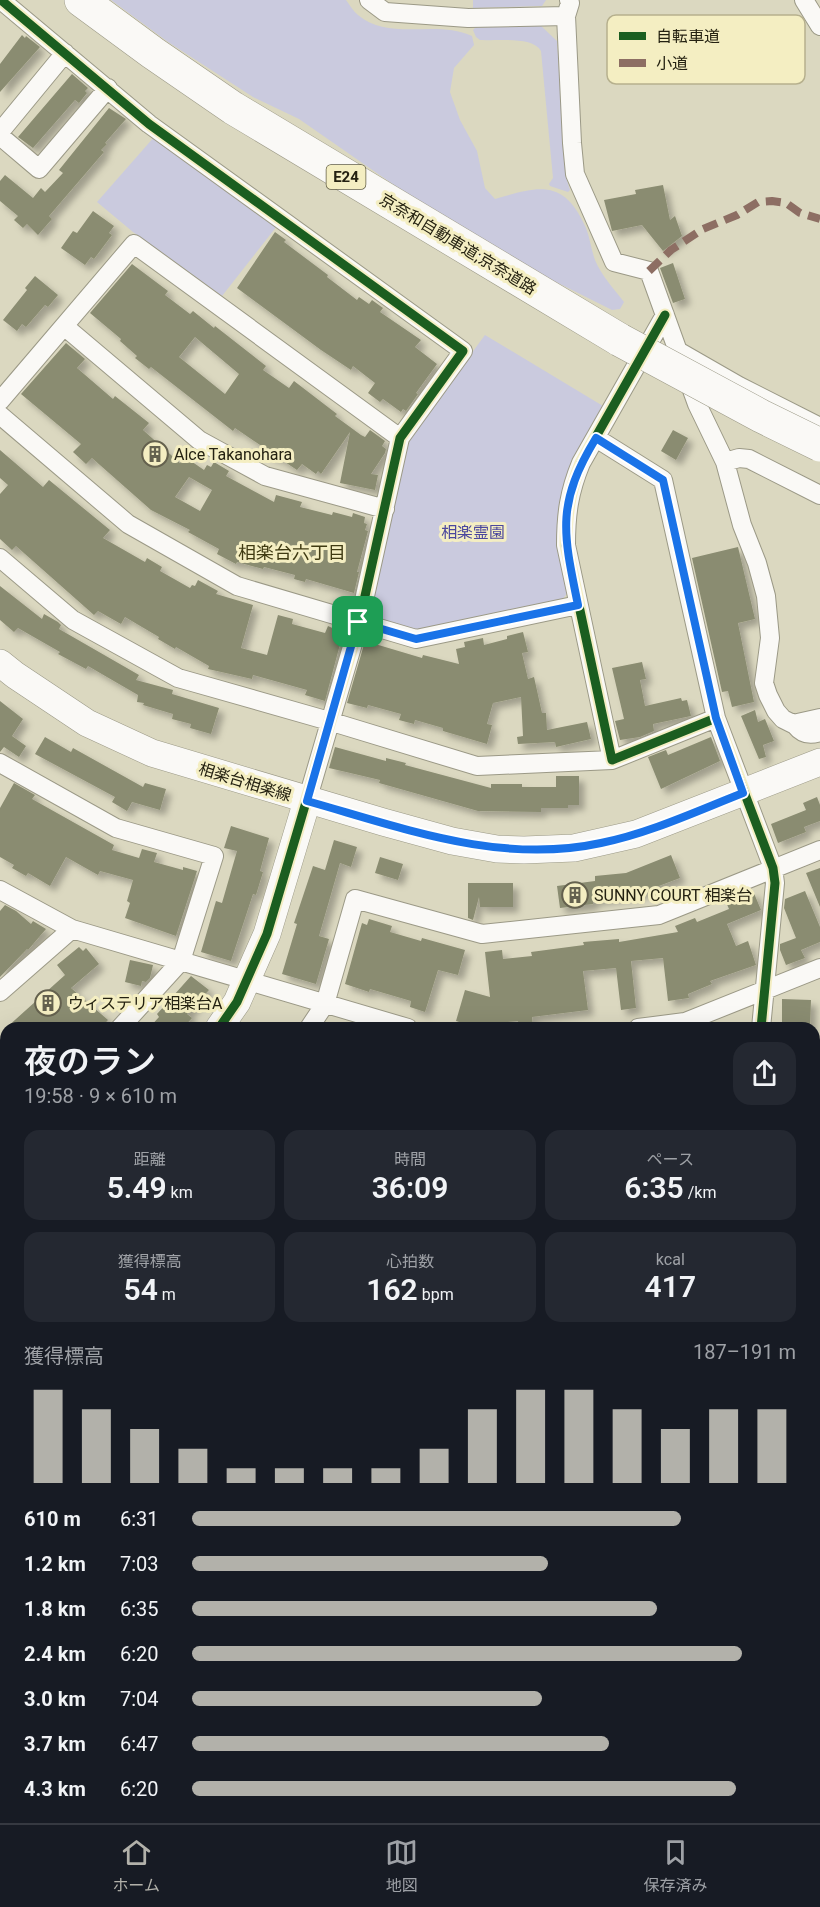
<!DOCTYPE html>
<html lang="ja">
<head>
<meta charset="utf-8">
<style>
  body { margin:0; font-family:Roboto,"Noto Sans JP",sans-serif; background:#242831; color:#f1f3f6; height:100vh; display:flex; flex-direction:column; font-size:22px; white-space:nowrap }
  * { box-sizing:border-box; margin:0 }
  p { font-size:20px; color:#9ea1a6 }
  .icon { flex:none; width:33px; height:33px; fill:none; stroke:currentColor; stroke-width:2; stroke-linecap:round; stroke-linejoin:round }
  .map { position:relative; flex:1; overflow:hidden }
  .details { position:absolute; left:0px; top:1022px; width:820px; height:802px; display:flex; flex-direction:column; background:#171b24; border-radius:18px 18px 0 0; box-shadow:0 6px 24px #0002 }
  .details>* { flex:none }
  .pin { position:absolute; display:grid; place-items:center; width:51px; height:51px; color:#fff; margin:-26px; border-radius:12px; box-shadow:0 3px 9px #0006 }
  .round { display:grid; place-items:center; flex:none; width:63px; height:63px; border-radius:18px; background:#242831 }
  .overview { display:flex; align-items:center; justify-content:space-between; height:102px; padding:0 24px }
  h1 { font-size:33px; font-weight:600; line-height:45px }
  .metrics { display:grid; grid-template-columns:repeat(3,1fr); gap:9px; height:102px; padding:6px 24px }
  .metrics div { display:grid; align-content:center; border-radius:15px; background:#242831; text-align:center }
  .metrics b { font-size:30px; font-weight:600 }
  .metrics small { font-size:16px; font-weight:400 }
  .metrics p { font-size:16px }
  .chart { height:168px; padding:12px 24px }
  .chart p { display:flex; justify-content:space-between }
  .chart svg { width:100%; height:108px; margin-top:6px; stroke:#b2b1aa; stroke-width:6 }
  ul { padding:0 24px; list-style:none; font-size:20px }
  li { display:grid; grid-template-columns:96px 72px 1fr; align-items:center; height:45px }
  li i { height:15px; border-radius:8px; background:#b2b1aa }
  .menu { display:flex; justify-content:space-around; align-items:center; height:84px; border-top:2px solid #363941; background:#171b24; font-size:16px; color:#9ea1a6 }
  .menu a { display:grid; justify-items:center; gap:3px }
  .menu .on { color:#b2b1aa }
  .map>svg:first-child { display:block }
  .green { fill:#cacade }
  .building { fill:#8a8c71; fill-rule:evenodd; filter:url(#shadow) }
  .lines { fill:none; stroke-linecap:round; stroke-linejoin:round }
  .street-casing { stroke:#9b9986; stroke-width:20 }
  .secondary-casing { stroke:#9b9986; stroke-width:28 }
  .highway-casing { stroke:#9b9986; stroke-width:34 }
  .street { stroke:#faf9f6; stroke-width:18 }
  .secondary { stroke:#faf9f6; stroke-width:27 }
  .highway { stroke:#faf9f6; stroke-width:33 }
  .highway-bridge-casing { stroke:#9b9986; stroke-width:34; stroke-linecap:butt }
  .highway-bridge { stroke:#faf9f6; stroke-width:33 }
  .quiet { stroke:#8d6e63; stroke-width:8; stroke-dasharray:15 8; stroke-linecap:butt }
  .cycleway-casing { stroke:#f4eec2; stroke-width:13 }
  .cycleway { stroke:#1b5e20; stroke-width:9 }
  .route-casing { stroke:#fff; stroke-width:12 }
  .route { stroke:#1a73e8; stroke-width:8 }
  .labels { text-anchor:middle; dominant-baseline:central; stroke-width:6; stroke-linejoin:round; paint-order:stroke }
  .shield { fill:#f4eec2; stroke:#625e46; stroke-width:1.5 }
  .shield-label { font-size:15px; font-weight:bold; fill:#242111 }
  .street-label { font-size:16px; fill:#242111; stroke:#f4eec2 }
  .poi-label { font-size:16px; fill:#242111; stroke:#f4eec2; text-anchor:start }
  .park-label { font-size:16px; fill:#4b479d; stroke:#f4eec2 }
  .neighbourhood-label { font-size:18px; fill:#3f3a12; stroke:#f4eec2 }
  .key { fill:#f4eec2; stroke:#b6b08d; stroke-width:1.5 }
  .key-label { font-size:16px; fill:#242111 }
</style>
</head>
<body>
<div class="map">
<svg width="820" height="1823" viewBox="0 0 820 1823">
  <defs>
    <filter id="shadow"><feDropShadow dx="5.5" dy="5.5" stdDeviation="3" flood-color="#0004"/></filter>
  </defs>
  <rect width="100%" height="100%" fill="#dbd8c0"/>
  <path class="green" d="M111,0H346C350,5 353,11 358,15C390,42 436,19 472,36L474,45L454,68L450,92L460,120L477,151L485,188L495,199C539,186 564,178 586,228C590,238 591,249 595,260C601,275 614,289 624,302L620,309L612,310L476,242L299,119L253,97L168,42Z
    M473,0H546L542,6L473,8Z
    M539,24L557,41L566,177L570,190L568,192L550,186L549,184L553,178L541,51C533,36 497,41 480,40L476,37L473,30L478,25Z
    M155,136L277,226L222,296L133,232L97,202Z
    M485,335L603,406C579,448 552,490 558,541C560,558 564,575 568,592L562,600L416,632L374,619L369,611L406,442Z
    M820,1048V1212L814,1196V1064Z
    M814,1495H820V1565H815Z
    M6,1626V1818H86L84,1823H0V1628Z"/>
  <path class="building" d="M22,35L25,38L26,36L40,47L0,92V64Z
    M72,74L88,88L85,91L87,93L79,103L75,100L33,148L18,137Z
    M109,108L126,119L105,143L107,144L101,150L104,152L49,216L52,219L38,235L27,224L23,228L14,220L18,216L0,201V181L5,175L33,198L41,188L45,192L63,173L59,170Z
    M663,185L670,220L675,216L682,236L663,251L642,225L612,231L604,200L636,194L635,190Z
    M93,211L114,226L109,233L112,235L94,259L91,257L85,265L61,248L73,231L77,233Z
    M275,232L286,240L284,242L328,275L327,277L357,300L359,297L369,304L372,300L383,308L380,312L421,340L415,347L437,364L416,393L418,394L406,411L403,409L401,412L383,399L380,402L368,393L375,383L353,366L351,370L321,350L237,288Z
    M673,263L685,299L673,303L660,268Z
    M132,264L168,291L165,295L190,314L193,311L214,328L215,326L266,366L263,370L289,388L294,381L337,414L335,416L361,435L365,437L370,430L385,441L382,446L386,449L385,453L371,474L378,475L375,490L340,483L350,432L321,474L318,471L316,474L302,464L297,470L276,456L274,458L261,449L263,447L235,428L233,431L151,367L149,369L135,358L137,356L120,341L121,339L90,313ZM195,337L239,374L225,394L179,357Z
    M35,276L58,295L48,307L45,305L26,327L22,324L17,331L3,320L27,290L25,288Z
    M66,343L85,359L77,368L113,399L115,396L149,423L143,430L180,463L185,457L204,470L207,465L211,467L214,462L229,471L226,476L274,502L276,495L302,502L300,507L332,515L333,512L352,517L353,513L365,517L364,523L367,524L365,530L368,531L357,572H359L354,593L306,579L305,582L294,579L295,575L264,567L263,569L237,562L236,564L217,554L219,549L188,532L190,530L151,510L92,458L86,464L73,452L81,444L21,394ZM189,477L212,490L200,511L175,497Z
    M673,430L688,438L676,460L661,451Z
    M0,450L43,487L49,480L110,530L103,538L145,562L147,558L162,567L160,571L190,588L192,585L195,586L198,580L218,591L216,594L253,605L241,648L267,655L278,615L293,619L292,624L325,633L328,626L343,633L325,701L305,695L307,690L253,675L252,679L208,669L209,666L176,647L175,649L158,639L159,637L125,617L121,624L98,611L94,615L16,546L12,550L0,539V494L8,485L0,478Z
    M738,547L755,619L738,623L754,702L732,707L728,691L722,692L692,558Z
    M0,586L42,619L44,614L58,622L61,625L59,629L139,675L136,680L173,690L172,694L219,708L211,734L190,728L191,724L172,719L173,714L143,705L144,703L137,702L138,695L88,666L86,669L58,654L60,652L18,628L14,632L0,620Z
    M523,632L528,652L522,653L528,679L534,677L542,713H546L547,730L587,722L591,739L556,747L555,742L518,744L517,737L523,736L521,697L493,703L487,724L492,725L487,744L443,731V728L415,720L414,724L399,720L401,714L368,705L367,708L347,703L365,641L422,658L423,655L459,664L456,649L465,647L464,642L483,638L484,645L507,639V636Z
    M642,662L646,679L640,680L645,706L681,698L682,701L687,700L691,716L653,724L654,731L640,737L620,740L615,721L624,719L612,668Z
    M0,701L23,719L12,736L26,746L19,757L4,747L0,752Z
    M755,710L758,722L765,719L774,741L763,745L766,757L759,759L741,716Z
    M45,737L71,752L73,748L143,787L145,783L166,789L160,810L132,802L127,811L112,802L115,797L35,754Z
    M711,737L720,761L661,789L648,757L666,750L668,755Z
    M335,747L386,761V758L406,763L405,765L491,788V784H522V787H556V776H579V805H568V808H541V812L478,811L379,783L380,780L329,768Z
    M14,783L35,795L32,799L114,845L112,850L139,858L142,849L157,853L154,862L183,870V867L197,871L176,936L125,918L130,903L127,901L133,880L100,871L98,875L66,857L50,886L28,873L26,876L12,868L14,865L0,857V808Z
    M817,797L820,805V821L804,827L806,832L778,843L771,824L806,810L803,803Z
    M231,826L269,838L260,871L263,872L256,895L253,894L231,961L201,952L216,901L222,903L237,851L224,848Z
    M334,840L357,847L351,867L340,863L319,936L329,939L316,984L282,974L297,924L294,923L313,866L325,870Z
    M671,855L680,878L635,895L593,900V904L560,908L557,886L595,881V876L626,873Z
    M380,857L403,864L398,880L375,873Z
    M820,868V907L806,873Z
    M468,883H513V907H480L479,897L473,920L468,918Z
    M753,891L761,910L727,924L736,946L748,941L756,965L710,981L712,984L688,994L689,998L668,1001L663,958L631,961L636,1008L621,1010L616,968L583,971L588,1010L532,1017L533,1028H519L518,1021L478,1025V1028L456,1021L465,990L490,997L485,952L502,950L503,959L532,956L531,952L584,945L583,942L619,939V942L678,932L675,926L695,918L697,922L729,909L726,902Z
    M805,891L820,927V942L801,950L805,958L786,965L780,950V944L796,938L784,908L785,899Z
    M5,905L16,911L31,924L33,921L46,929L28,950L27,949L0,977V911Z
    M369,919L392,926L390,932L421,941L422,938L465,950L458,975L438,970L425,1012L410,1007L411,1001L370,989L369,992L345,984L362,923L367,925Z
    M79,947L83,951L86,948L99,964L71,988L108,1020L101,1028H6L65,975L57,965Z
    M130,960L153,965L150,978L146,982L142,981L141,986L125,982Z
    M191,976L209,990L187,1014L192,1018L183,1028H149L159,1017L157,1014Z
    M782,999L811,1000L810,1028H782Z"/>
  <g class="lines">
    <g class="street-casing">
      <path id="street" d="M1,0L149,124L463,351L400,438L359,623L307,801
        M369,0L385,12L468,18L566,16
        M569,0L570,3L566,16L572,143L575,174L614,262L649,271L697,404L725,462L742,525L757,563L766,596L770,638L764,683L768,695L776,711L783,719L793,724L820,718
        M804,0L820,26
        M0,132L65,53
        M0,136L39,169L108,88
        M665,315L581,463C569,492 566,514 566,545L612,760L716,718L773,868L775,883L761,1028
        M64,326L199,440L265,476L385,509
        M678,351L739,386L818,426
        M0,401L134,244L400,438
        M0,415L128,524L237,586L416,639L578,605
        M596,438L663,480L716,718
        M725,462L739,458L749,459L820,495
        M0,558L73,620L178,678L329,721L477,766L612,760
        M795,725C802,734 809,736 820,732
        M0,763L116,828L214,856L181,961L120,1028
        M0,890L72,929L408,1028
        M0,992L72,929
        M309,1028L325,1004L355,899L482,934L659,915L820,850
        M638,1028L685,1022L820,968
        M0,1139L6,1133
        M0,1331L6,1327
        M814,1383L820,1399
        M814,1437H820
        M814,1573H820
        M814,1749L820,1752
        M687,1818L697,1823
        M147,1823L148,1818
        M424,1823L425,1818"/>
    </g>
    <g class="secondary-casing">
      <path id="secondary" d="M0,663L15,675L87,723L152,753L383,822L452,841L497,849L524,850L574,848L636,834L820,762
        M219,1028L237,1002L267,934L307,801
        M0,1238L6,1232"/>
    </g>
    <g class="highway-casing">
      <path id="highway" d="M81,0L153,53L233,108L620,340"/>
    </g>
    <use href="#street" class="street"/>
    <use href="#secondary" class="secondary"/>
    <use href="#highway" class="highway"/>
    <g class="highway-bridge-casing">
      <path id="highway-bridge" d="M620,340L761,416L820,445"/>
    </g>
    <use href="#highway-bridge" class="highway-bridge"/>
    <path class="quiet" d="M649,271L671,250L703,229L737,215L758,202L772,201L786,203L800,213L820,219"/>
    <g class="cycleway-casing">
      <path id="cycleway" d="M1,0L149,124L463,351L400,438L359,623L267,934L237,1002L219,1028
        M665,315L581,463C569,492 566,514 566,545L612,760L716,718L773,868L775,883L761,1028"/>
    </g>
    <use href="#cycleway" class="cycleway"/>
  </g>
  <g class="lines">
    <g class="route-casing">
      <path id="route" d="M596,438L663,480L716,718L743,793C697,811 650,833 601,843C500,865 403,828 307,801L358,622L416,639L578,605C563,532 556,504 596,438Z"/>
    </g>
    <use href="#route" class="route"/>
  </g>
  <defs>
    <g id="building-ring" transform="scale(1.35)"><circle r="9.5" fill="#f4eec2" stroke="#64614e" stroke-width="1.5"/><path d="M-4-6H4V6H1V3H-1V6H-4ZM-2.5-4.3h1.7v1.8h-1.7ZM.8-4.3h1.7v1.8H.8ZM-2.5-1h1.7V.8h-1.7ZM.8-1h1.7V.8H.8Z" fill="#64614e"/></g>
  </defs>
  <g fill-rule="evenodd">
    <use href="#building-ring" x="155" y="454"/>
    <use href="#building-ring" x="575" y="895"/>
    <use href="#building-ring" x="48" y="1003"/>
  </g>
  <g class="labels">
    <rect class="shield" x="326.5" y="165" width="39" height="24" rx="4.5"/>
    <g class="shield-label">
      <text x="346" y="177">E24</text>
    </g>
    <g class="street-label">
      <text transform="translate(458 244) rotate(31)">京奈和自動車道;京奈道路</text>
      <text transform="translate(245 782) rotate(17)">相楽台相楽線</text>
    </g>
    <g class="poi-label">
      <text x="174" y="454">Alce Takanohara</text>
      <text x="594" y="895">SUNNY COURT 相楽台</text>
      <text x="68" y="1003">ウィステリア相楽台A</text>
    </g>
    <g class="park-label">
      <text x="473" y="532">相楽霊園</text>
    </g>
    <g class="neighbourhood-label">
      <text x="292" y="552">相楽台六丁目</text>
    </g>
  </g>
  <rect x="607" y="15" width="198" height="69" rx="9" class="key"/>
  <rect x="619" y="32" width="27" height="8" fill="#1b5e20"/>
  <rect x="619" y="59" width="27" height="8" fill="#8d6e63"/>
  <g class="key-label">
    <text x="656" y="42">自転車道</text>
    <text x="656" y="69">小道</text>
  </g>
</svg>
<div class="pin" style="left:358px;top:622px;background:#1e9e55"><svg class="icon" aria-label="arrive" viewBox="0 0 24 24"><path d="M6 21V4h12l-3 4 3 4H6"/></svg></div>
<section class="details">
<div class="overview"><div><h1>夜のラン</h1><p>19:58 · 9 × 610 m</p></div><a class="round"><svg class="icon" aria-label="share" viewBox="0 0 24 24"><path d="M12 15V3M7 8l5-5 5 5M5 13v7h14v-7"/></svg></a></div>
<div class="metrics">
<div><p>距離</p><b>5.49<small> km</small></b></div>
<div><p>時間</p><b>36:09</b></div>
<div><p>ペース</p><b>6:35<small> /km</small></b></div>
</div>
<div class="metrics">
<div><p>獲得標高</p><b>54<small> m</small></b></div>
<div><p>心拍数</p><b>162<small> bpm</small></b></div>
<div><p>kcal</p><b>417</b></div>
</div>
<div class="chart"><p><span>獲得標高</span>187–191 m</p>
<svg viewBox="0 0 160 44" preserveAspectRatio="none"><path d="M5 44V6M15 44V14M25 44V22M35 44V30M45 44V38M55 44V38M65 44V38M75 44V38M85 44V30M95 44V14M105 44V6M115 44V6M125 44V14M135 44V22M145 44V14M155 44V14"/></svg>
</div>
<ul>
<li><b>610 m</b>6:31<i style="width:81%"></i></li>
<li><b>1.2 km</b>7:03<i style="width:59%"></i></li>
<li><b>1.8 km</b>6:35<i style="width:77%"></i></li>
<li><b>2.4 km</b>6:20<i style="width:91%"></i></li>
<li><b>3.0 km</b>7:04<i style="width:58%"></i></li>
<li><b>3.7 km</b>6:47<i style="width:69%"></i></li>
<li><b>4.3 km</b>6:20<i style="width:90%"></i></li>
</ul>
</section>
</div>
<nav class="menu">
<a class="on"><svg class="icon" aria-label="home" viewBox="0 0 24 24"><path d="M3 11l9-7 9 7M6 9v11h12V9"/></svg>ホーム</a>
<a><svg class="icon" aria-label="map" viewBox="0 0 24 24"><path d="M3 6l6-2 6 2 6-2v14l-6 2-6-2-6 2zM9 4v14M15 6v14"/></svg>地図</a>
<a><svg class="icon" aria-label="saved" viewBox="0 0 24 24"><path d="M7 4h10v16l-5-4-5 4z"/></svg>保存済み</a>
</nav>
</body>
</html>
